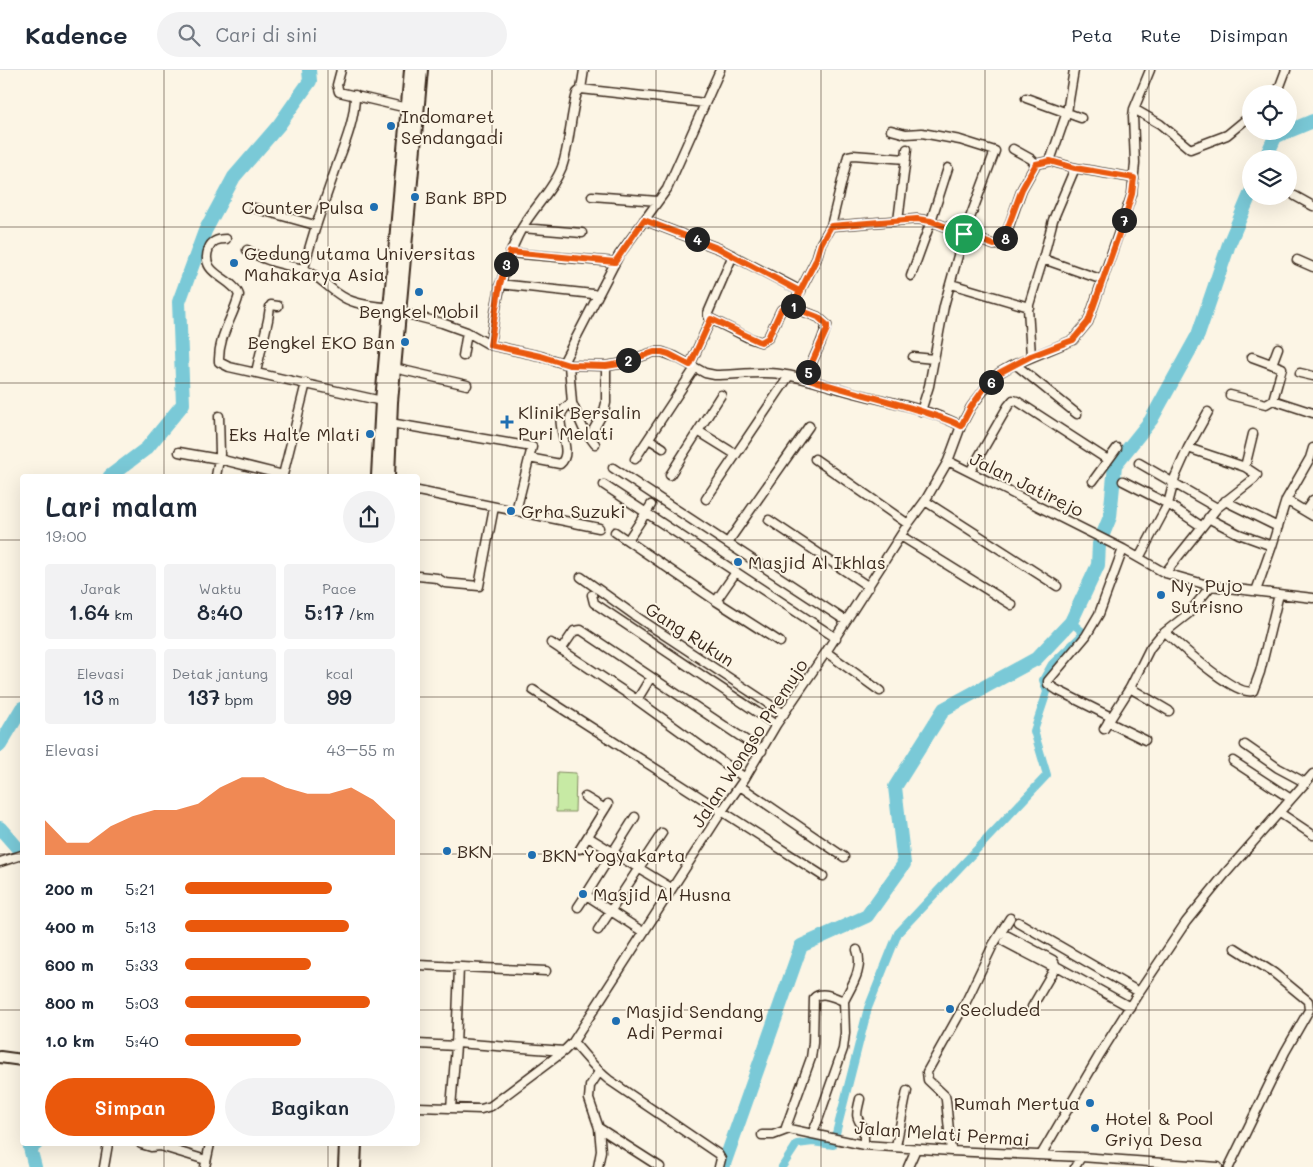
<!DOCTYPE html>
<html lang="id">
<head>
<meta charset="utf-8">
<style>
  body { margin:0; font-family:Mali,sans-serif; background:#f2f2f3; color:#1f2937; height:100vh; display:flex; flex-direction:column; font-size:19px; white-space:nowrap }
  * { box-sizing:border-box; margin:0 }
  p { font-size:16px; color:#747a83 }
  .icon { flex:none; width:28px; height:28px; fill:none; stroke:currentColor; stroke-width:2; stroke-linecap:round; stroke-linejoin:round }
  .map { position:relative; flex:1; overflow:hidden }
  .side { position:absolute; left:20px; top:404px; width:400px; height:672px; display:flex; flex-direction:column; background:#fff; border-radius:5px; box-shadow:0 5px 20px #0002 }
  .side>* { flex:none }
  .buttons { position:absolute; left:1242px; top:15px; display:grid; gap:10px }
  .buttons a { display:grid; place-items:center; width:55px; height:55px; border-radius:50%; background:#fff; box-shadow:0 5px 20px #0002; font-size:25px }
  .pin { position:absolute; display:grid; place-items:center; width:42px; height:42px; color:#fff; margin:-21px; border:2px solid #fff; border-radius:50%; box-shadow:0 1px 5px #0007 }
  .km { position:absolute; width:25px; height:25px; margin:-12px; border-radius:50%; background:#222; color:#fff; font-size:14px; line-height:25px; text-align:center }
  .round { display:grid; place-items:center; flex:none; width:52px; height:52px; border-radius:26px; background:#f2f2f3 }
  .summary { display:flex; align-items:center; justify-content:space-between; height:85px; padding:0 25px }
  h1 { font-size:28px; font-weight:600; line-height:38px }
  .metrics { display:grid; grid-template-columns:repeat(3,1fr); gap:8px; height:85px; padding:5px 25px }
  .metrics div { display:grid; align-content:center; border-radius:5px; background:#f2f2f3; text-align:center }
  .metrics b { font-size:21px; font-weight:600 }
  .metrics small { font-size:14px; font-weight:400 }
  .metrics p { font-size:14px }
  .chart { height:140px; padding:10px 25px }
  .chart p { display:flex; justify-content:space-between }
  .chart svg { width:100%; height:90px; margin-top:5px; fill:#ea580c; opacity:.7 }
  .button { display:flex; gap:10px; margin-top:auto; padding:10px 25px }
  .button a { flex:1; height:58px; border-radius:30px; background:#ea580c; color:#fff; font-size:20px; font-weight:600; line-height:58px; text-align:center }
  .button a+a { background:#f2f2f3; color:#1f2937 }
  ul { padding:0 25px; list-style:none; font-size:16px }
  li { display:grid; grid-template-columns:80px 60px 1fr; align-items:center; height:38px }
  li i { height:12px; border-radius:6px; background:#ea580c }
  header { display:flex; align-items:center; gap:30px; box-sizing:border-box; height:70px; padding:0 25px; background:#fff; border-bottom:1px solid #e0e1e3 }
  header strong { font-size:24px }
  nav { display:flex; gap:28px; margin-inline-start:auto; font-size:18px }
  .search { width:350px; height:45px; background:#f2f2f3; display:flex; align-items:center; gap:12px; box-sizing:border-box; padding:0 18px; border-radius:28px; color:#747a83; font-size:19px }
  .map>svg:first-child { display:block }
  .green { fill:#c7eaa4; stroke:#818a61 }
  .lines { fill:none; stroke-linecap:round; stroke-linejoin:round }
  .canal { stroke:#7ac9d7; stroke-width:8 }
  .river { stroke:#7ac9d7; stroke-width:14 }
  .minor-casing { stroke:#3b2a1e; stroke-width:11 }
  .secondary-casing { stroke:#3b2a1e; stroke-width:14 }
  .trunk-casing { stroke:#3b2a1e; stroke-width:16 }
  .minor { stroke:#fcf5e5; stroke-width:8 }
  .secondary { stroke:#fcf5e5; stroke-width:10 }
  .trunk { stroke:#fcf5e5; stroke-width:12 }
  .route-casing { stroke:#fff; stroke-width:10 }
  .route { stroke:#ea580c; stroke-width:6 }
  .grid { fill:none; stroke:#3b2a1e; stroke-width:1; stroke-opacity:0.55 }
  .poi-dot { fill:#1f6fb2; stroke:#fcf5e5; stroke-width:2 }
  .labels { text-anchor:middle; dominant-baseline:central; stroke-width:4; stroke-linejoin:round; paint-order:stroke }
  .poi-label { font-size:18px; fill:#3b2a1e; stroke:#fcf5e5; text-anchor:start }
  .street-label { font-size:18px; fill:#3b2a1e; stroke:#fcf5e5 }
</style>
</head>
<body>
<header>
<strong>Kadence</strong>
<div class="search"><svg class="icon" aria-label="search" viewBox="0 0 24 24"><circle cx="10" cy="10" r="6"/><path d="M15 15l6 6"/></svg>Cari di sini</div>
<nav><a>Peta</a><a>Rute</a><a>Disimpan</a></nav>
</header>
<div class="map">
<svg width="1313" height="1097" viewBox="0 0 1313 1097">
  <rect width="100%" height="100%" fill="#fcf5e5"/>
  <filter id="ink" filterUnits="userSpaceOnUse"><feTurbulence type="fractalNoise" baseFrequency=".02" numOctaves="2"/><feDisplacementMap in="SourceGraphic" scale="10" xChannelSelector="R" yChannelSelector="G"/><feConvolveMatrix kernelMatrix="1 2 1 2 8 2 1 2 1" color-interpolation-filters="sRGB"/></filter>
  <g filter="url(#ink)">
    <path class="green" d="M557,702L576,703L575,742H556Z"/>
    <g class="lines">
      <path class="canal" d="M782,1097L797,1074L813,1072L833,1075L868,938L898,863L1047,705L1034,661L1047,622L1043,610L1052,594L1084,563L1071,552"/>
      <path class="river" d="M1289,61L1313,51
        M1265,89L1275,67L1288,61
        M110,406L147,378L183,334L179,232L205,161L234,107L279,55L310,11L309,0
        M0,675L22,638
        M0,758L22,783
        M35,1097L30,1078L36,1074
        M723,1097L801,876L867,846L904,794L895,717L944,639L1036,589L1071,552L1098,495L1099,474L1110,447L1115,395L1151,350L1198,265L1229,174L1251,122"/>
      <g class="minor-casing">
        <path id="minor" d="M341,0L337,15L339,22L407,38
          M581,19L584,0
          M1277,24L1286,0
          M355,25C355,48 346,71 338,92C326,128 312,162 304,199C319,206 329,219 343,227C356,235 375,236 390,238
          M1026,28L1081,48
          M1134,39L1160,54L1190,79L1227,65L1244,51L1251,48
          M891,60L906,64L922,63L960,70L995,81L964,164L931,151L948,98
          M1013,79L1031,89L1036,94
          M1050,91L1075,98L1134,108
          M592,126L658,131
          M1295,126L1313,136
          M254,138L315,155
          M644,150L720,179L801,221
          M898,151L907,79
          M831,156L917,149L931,151L911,206
          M522,158L582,163
          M226,169C219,169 212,170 209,178C198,205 233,207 239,225C233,248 218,266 219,292L229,297L382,331
          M247,180C265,191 284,195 304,199
          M510,183L615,192
          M1043,189L1103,210
          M1297,190L1313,197
          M500,214L593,224
          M951,214L1029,237
          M399,242L442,253L467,262L490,275L540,286L569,295L606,296L619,294L654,282H662L676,287L705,303L715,305C736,305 759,301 780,304C803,307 825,315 847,321C883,331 928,338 961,356
          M711,249L708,246V243L733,185
          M490,275C496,234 502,194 522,158C534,137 553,120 562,97C570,74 570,47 577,23L581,19L705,33
          M463,286L467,262
          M1031,286L1028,238L1043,189L1053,150L1075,98
          M913,287L934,289
          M563,293L619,185L667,119L720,0
          M1015,294L1077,344
          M1272,294L1278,278
          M690,295L711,249L749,268L761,272L768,268L781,240L792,237
          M394,298L467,315
          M256,302L268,250L270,237L271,235L278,236
          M1300,303L1313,306
          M805,308L821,272L827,255L818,247L792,237L816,190L821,173L831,156L848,86L853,85L906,89
          M1230,325L1266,334L1273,330L1282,298L1252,287
          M1273,330L1313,343
          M572,333L583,358L595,374
          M921,341L929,316L944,236L964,164L994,175H1000L1004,170L1022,119L1036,94L1050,91L1067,42L1074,0
          M390,353L532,377L516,441
          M698,361L735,384
          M590,366L604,341L606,333V296
          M649,369L663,378
          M179,382L219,389L283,405L306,313
          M529,388L560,394C578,379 544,346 572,333L569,295
          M635,389L695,298
          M815,389L908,454
          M948,391L1123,479L1165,503L1211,516L1313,528
          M1139,393L1217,438
          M1245,397L1253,364
          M613,398L846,551
          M970,402L1008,336L1013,330L1017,331L1108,390
          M670,405L721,325
          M216,406L220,384L219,346
          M1093,411L1117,378
          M1123,411L1168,434L1201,456
          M604,415L836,568
          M418,421L599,458
          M706,429L789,306
          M1286,430L1313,446
          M925,431L1057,516
          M1225,431L1278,457
          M1306,440L1313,430
          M1208,448L1239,464L1272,476
          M769,450L869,517
          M615,462L716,531L780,572
          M901,466L1012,535
          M628,470L651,435
          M728,472L809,356
          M1139,488L1168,434L1175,407L1188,378
          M1165,503L1217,438L1254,409L1257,405L1245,397L1188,378L1208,342
          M418,506L437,508L445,513L479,516L494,437
          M581,507L637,547L784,644
          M1256,521L1272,476L1286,430L1310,388L1313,378
          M592,525L594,533L776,655
          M716,531L736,502
          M1165,562C1180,575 1235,627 1253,621L1260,602L1279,524
          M551,573L637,630L745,708
          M561,580L574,561L581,560L762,681
          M826,582L880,621
          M1130,618L1169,641
          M533,620L823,806
          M637,630L651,607
          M1111,647L1057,620L1048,614V611L1086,566L1099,544L1123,479
          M1108,652L1145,670
          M1104,659L1130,618L1150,578L1160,566L1188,544L1211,516
          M1245,675L1278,698L1306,713
          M1233,691L1291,729
          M740,716L844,787
          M585,727L605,739
          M1280,743L1313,765
          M635,747L586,825L643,862
          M588,767L671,818
          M580,779L608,734
          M0,792L22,785
          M578,837L586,825
          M1018,852L1139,922
          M598,860L662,763
          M418,895L546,901
          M844,931C852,915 864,898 857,880
          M1032,937L1056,896L1049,895L1005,872L1008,866L1053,890L1056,896L1130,937
          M573,972C585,985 595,999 609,1010L718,1084L721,1089L719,1097
          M457,973L564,981
          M418,974L456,976
          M599,1002L590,1016L589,1029L599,1058L660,1097
          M860,1029C857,1043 854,1046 864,1058V1075
          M418,1037L481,1039L491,1036L564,981L573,972L722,741L745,708L776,655L826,582L908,454L925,431L948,391L961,356L971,337L987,316L999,303L1011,296L1073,270L1088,252L1132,124L1135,93L1133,46L1134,39L1150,0
          M451,1038L456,976L459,897
          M785,1060L811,988L813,973L814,928C822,920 835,928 844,931L845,963L843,979L818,1050L812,1064
          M762,1065H773L789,1059L864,1075L951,1081L1081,1087L1218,1097
          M141,1074L151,1077L160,1076L206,1090
          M896,1076L907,1021
          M951,1081L946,1030L945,1026L928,1010L927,1002L964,936L993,875L1010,848
          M1041,1085L1100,984L1139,922L1186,852L1225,804L1313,704
          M104,1097L108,1074
          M205,1097L210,1074
          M598,1097L601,1081L599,1058
          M908,1097L916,1079
          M1075,1097L1081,1087
          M1229,1097L1285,982L1309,940L1308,931L1274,903L1235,878"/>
      </g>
      <g class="secondary-casing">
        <path id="secondary" d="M0,987L22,990"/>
      </g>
      <g class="trunk-casing">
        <path id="trunk" d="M378,406L382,331L411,0
          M388,406L391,332L421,0
          M345,1097L346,1074
          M354,1097L355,1074"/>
      </g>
      <use href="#minor" class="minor"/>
      <use href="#secondary" class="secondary"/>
      <use href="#trunk" class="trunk"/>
    </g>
  </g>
  <g class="lines" filter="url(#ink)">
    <g class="route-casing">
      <path id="route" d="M964,164L931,151L917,149L831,156L821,174L816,190L792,237L781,240L768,268L761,272L758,271L711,249L690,295L669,284L662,282H654L619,294L606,296L569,295L540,286L490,275L500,214L510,182L615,192L644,150L720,179L801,222L792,237L818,247L827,255V259L805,308C843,320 883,329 921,341C935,346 949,349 961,356L971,337L986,316L999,303L1031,286L1073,270L1088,252L1126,144L1132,124L1134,108L1075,98L1050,91L1036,94L1022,119L1002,173L994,175L964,164"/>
    </g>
    <use href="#route" class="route"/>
  </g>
  <path class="grid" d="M164,0V406M328,0V406M492,0V1097M656,0V1097M821,0V1097M985,0V1097M1149,0V1097M0,157H1313M0,313H1313M0,470H22M418,470H1313M0,627H22M418,627H1313M0,784H22M418,784H1313M0,940H22M418,940H1313M164,1074V1097M328,1074V1097"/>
  <g class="poi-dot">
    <circle cx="391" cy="56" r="5"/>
    <circle cx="415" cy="127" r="5"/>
    <circle cx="374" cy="137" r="5"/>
    <circle cx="234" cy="193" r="5"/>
    <circle cx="419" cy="222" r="5"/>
    <circle cx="405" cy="272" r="5"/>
    <path d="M504.5 344.5h5v5h5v5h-5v5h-5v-5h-5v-5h5z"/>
    <circle cx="370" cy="364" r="5"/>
    <circle cx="511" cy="441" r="5"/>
    <circle cx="738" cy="492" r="5"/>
    <circle cx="1161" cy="525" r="5"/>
    <circle cx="447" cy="781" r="5"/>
    <circle cx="532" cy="785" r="5"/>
    <circle cx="583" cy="824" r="5"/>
    <circle cx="950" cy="939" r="5"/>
    <circle cx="616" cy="951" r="5"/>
    <circle cx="1090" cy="1033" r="5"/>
    <circle cx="1095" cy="1058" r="5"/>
  </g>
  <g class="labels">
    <g class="poi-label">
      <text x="401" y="46">Indomaret<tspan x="401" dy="21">Sendangadi</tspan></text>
      <text x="425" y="127">Bank BPD</text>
      <text x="364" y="137" text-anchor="end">Counter Pulsa</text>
      <text x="244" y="183">Gedung utama Universitas<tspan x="244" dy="21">Mahakarya Asia</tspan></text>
      <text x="419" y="241" text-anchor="middle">Bengkel Mobil</text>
      <text x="395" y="272" text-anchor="end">Bengkel EKO Ban</text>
      <text x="518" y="342">Klinik Bersalin<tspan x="518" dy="21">Puri Melati</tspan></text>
      <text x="360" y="364" text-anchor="end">Eks Halte Mlati</text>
      <text x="521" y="441">Grha Suzuki</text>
      <text x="748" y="492">Masjid Al Ikhlas</text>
      <text x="1171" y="515">Ny. Pujo<tspan x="1171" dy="21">Sutrisno</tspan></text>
      <text x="457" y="781">BKN</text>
      <text x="542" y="785">BKN Yogyakarta</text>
      <text x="593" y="824">Masjid Al Husna</text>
      <text x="960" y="939">Secluded</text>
      <text x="626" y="941">Masjid Sendang<tspan x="626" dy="21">Adi Permai</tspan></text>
      <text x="1080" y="1033" text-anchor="end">Rumah Mertua</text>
      <text x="1105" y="1048">Hotel &amp; Pool<tspan x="1105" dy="21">Griya Desa</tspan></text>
    </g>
    <g class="street-label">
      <text transform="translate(1027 414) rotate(26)">Jalan Jatirejo</text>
      <text transform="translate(690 564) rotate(33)">Gang Rukun</text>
      <text transform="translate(749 673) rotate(-57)">Jalan Wongso Premujo</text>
      <text transform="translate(942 1063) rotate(4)">Jalan Melati Permai</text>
    </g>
  </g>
</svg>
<div class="buttons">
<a><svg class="icon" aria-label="locate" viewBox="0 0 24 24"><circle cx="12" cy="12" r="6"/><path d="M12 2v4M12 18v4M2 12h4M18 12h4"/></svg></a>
<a><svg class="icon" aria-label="layers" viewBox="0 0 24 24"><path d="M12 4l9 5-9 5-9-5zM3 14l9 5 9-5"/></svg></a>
</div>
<div class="pin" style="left:964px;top:164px;background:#1e9e55"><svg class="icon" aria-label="arrive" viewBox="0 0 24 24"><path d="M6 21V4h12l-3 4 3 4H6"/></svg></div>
<b class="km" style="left:793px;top:236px">1</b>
<b class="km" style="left:628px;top:290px">2</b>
<b class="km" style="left:506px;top:194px">3</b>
<b class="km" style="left:697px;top:169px">4</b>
<b class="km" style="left:808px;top:302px">5</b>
<b class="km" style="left:991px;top:312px">6</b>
<b class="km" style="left:1124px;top:150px">7</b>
<b class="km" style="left:1005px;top:168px">8</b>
<section class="side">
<div class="summary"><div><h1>Lari malam</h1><p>19:00</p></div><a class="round"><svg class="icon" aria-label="share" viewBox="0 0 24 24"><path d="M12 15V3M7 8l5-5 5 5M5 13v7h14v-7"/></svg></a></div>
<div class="metrics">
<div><p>Jarak</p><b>1.64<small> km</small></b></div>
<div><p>Waktu</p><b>8:40</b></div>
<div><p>Pace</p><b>5:17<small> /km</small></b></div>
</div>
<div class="metrics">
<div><p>Elevasi</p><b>13<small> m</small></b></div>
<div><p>Detak jantung</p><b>137<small> bpm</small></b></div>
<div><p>kcal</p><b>99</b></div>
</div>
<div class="chart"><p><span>Elevasi</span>43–55 m</p>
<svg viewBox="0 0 160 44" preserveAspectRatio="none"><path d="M0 44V27L10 38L20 38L30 30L40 25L50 22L60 22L70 19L80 11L90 6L100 6L110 11L120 14L130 14L140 11L150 17L160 27V44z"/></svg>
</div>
<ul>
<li><b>200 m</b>5:21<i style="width:70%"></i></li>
<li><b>400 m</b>5:13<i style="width:78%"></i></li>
<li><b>600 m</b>5:33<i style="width:60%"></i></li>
<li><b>800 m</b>5:03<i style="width:88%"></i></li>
<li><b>1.0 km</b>5:40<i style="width:55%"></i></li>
</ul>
<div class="button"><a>Simpan</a><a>Bagikan</a></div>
</section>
</div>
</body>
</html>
